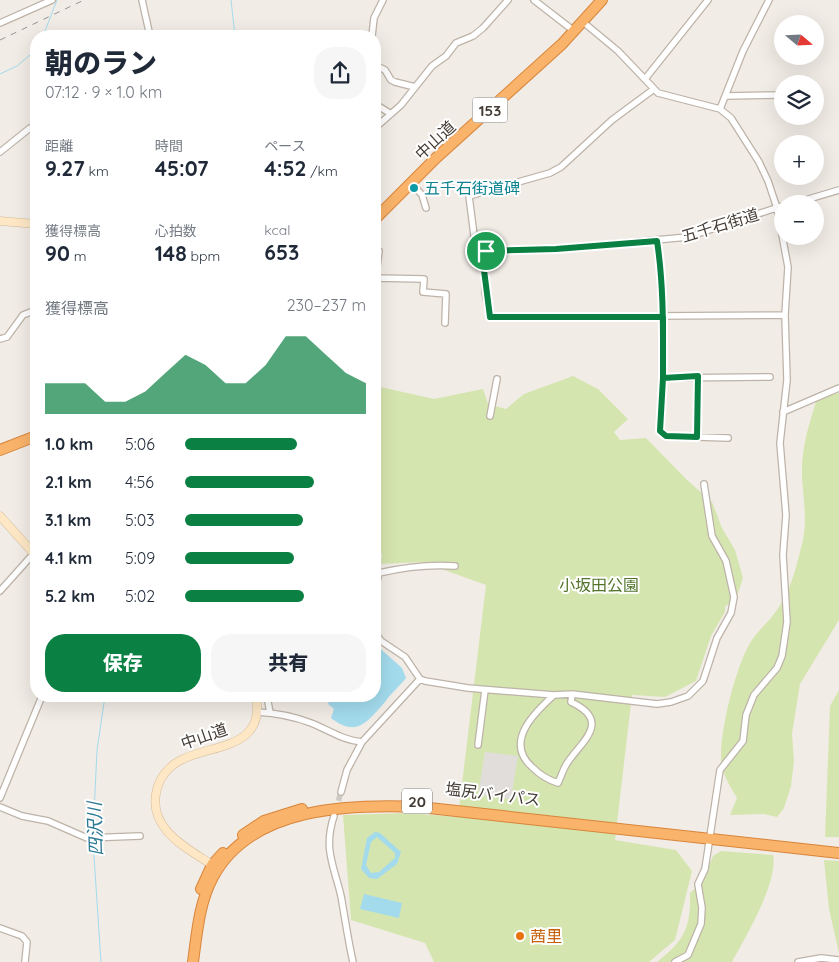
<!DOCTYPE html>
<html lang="ja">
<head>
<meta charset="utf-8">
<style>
  body { margin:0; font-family:Quicksand,"Noto Sans JP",sans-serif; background:#f6f6f7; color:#1f2937; height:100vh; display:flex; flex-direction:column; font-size:19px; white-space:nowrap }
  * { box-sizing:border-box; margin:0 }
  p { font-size:16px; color:#747a83 }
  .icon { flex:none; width:28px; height:28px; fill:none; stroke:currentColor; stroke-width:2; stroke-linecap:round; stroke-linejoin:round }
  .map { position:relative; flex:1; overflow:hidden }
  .sheet { position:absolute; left:30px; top:30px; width:351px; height:672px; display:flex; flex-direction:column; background:#fff; border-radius:20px; box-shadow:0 5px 20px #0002 }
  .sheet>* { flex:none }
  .needle { width:32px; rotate:109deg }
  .buttons { position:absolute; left:774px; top:15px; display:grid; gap:10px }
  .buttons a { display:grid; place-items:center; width:50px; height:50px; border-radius:50%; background:#fff; box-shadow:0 5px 20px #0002; font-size:25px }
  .pin { position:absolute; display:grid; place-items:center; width:42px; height:42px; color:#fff; margin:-21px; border:2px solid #fff; border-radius:50%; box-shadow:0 1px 5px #0007 }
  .round { display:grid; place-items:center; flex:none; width:52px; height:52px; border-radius:20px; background:#f6f6f7 }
  .headline { display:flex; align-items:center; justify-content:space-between; height:85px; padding:0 15px }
  h1 { font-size:28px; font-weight:800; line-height:38px }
  .stats { display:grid; grid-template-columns:repeat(3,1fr); gap:8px; height:85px; padding:5px 15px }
  .stats div { display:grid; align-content:center }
  .stats b { font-size:21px; font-weight:800 }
  .stats small { font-size:14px; font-weight:400 }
  .stats p { font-size:14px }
  .chart { height:140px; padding:10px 15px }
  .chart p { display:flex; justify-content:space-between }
  .chart svg { width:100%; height:90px; margin-top:5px; fill:#0b8043; opacity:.7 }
  .cta { display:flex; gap:10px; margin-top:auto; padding:10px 15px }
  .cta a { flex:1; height:58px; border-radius:20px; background:#0b8043; color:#fff; font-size:20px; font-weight:800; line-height:58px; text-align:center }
  .cta a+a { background:#f6f6f7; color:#1f2937 }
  ul { padding:0 15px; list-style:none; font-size:16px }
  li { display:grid; grid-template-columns:80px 60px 1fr; align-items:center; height:38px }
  li i { height:12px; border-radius:6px; background:#0b8043 }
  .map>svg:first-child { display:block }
  .green { fill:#d5e5af }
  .parking { fill:#e0dddb }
  .water { fill:#a3dbed; fill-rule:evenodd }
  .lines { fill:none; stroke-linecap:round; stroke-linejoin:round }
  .stream { stroke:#a3dbed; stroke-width:1 }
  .street-tunnel { stroke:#cfc9c3; stroke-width:5.5; stroke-dasharray:5.5 3; stroke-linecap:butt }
  .street-casing { stroke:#bdb3a8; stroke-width:8 }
  .secondary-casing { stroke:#d4bb99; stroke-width:9 }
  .highway-casing { stroke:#d8853a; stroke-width:12 }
  .street { stroke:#fff; stroke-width:5.5 }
  .secondary { stroke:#fde7c5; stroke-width:8 }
  .highway { stroke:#f9b36a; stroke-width:10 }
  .rail { stroke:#959595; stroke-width:1; stroke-dasharray:6 6; stroke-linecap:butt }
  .route-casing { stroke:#fff; stroke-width:10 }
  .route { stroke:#0b8043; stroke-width:6 }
  .culture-dot { fill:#0f9aa8; stroke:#fff; stroke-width:2 }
  .food-dot { fill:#e8710a; stroke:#fff; stroke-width:2 }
  .labels { text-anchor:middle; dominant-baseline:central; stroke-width:4; stroke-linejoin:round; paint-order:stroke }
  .shield { fill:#fff; stroke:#7c7672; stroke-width:1 }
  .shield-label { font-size:15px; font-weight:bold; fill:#443c35 }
  .street-label { font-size:16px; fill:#443c35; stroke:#fff }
  .culture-label { font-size:16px; fill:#0d838f; stroke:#fff; text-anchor:start }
  .park-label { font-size:16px; fill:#52742b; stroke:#fff }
  .food-label { font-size:16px; fill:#c56008; stroke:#fff; text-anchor:start }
  .water-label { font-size:18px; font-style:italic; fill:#2d7a95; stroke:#fff }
</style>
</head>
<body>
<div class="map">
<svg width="839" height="962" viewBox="0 0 839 962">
  <rect width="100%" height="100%" fill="#f2ece6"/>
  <path class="green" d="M573,376L598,389L628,419L614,432L620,440L646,438L687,480L712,502L722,528L735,550L743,578L737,596L725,607V612L711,636L696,681L665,697L632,695L615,840L676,850L692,871L675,940L649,962H434L425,943L351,920L343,815L408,813L458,817L486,585L422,562L381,564L382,554L375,553V384L376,386L434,399L483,389L488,404L506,409L524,394Z
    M839,393V620L800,684L792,734L794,761L791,786L784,808L777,817L764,814L730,815L737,798C730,786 722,774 721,760C720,730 735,669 750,643C756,632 767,624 774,614C790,594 796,568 802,544C808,521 803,499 802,476C801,450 809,423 817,399Z
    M839,690V837H825L830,706Z
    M721,851L773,855C779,881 745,938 732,962H657C684,941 691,928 690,893L703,881L713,856Z
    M824,860L839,861V953L829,909Z"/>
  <path class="parking" d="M485,752L518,756L511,799L478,795Z"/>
  <path class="water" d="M375,644L402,668L406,678C399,687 391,693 385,702C367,722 357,738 331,718L334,709L328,704L331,696H375Z
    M375,832L380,833L401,852L397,864L377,879L369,878L361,869L367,838ZM377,837L395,853V858L379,872L371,873L366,865L371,842Z
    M364,894L402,903L399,918L360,909Z"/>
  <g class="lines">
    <path class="stream" d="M231,0L235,36
      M43,36L57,0
      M0,74L17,66L36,50
      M93,837L97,750L105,696
      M93,841L101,962"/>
    <path class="street-tunnel" d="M336,809L341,792"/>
    <g class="street-casing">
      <path id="street" d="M142,0L150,36
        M534,0L574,31
        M583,22L618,51L658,93L720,109L731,118L759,162L768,181L777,208L788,267L785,315L787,380L780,443L786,515L783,555L787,622L782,656L777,668L754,695L746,715L743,741L720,770L705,869L698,884L702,908L701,924L688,955L675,962
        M0,23L52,0
        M372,36L374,18L383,0
        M375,65L385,70L391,80L395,82L415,87
        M645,79L708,0
        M654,89L612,120L561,167L550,173L469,196L476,251L556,249L688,237L782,206
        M726,96L782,95
        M375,104L391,114
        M720,109L743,51L769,0
        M375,128L401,105L432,66L446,56L456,43L473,36L483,28L508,0
        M0,152L30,128L36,126
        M412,184L422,195L426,208
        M792,204L839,190
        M657,241C667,304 664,368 660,431L666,436L728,438
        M485,251L484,254L485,293L490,317L785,315
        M375,278L424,279L423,292L446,294L445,323
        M375,282L379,251
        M0,339L7,337L23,315L36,310
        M663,378L770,377
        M783,412L839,388
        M490,416L497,379
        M697,437L698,377
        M375,589L379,573C405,567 428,564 455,566
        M0,591L34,553
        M375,633L381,641L405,657L420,679L425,681L468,688L554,695L572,694L657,704L671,702L688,696L703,681L717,638L731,613L734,597L726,561L712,536L704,484
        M554,695C534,713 504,742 532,767C540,775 548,780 558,783C561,777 563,770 566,765C579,743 614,722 571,702L572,694
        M267,696L270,713
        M257,712C276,713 293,716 311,723C329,730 342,740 362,742
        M478,745L485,690
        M341,792L347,770L362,742L420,679
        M0,798L42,696
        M0,807L22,816L48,821L87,838L140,836
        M334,816C323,849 334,866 341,896C345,918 348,940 353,962
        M0,928L22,936L27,942L25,962
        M798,962L821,958L839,960"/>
    </g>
    <g class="secondary-casing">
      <path id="secondary" d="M0,221L36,224
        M0,516L36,556
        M217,868C189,849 146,830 157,789C160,777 169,766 181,760C211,744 266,750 256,696"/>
    </g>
    <g class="highway-casing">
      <path id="highway" d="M375,219L436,158L562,44L602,0
        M0,450L36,436
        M243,835L264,821L302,809
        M201,889L212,865L223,853
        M193,962C197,933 199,903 213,877C251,806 351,804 420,807L839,853"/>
    </g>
    <use href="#street" class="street"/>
    <use href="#secondary" class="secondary"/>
    <use href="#highway" class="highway"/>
    <path class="rail" d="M0,40L84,0"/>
  </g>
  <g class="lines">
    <g class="route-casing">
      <path id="route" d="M486,251L484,270L490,317H663V378L660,431L666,436L697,437L698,376L663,378C663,332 664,287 657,241L556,249L486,251"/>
    </g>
    <use href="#route" class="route"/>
  </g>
  <circle class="culture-dot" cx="414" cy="188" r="5"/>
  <circle class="food-dot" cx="520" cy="936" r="5"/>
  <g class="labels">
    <g class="shield">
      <rect x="472.5" y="97.5" width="35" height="25" rx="4"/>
      <rect x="402" y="788.5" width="30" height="25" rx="4"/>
    </g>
    <g class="shield-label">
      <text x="490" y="110">153</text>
      <text x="417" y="801">20</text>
    </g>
    <g class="street-label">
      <text transform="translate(435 140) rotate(-43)">中山道</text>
      <text transform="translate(720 225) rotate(-17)">五千石街道</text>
      <text transform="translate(204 736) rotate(-19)">中山道</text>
      <text transform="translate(493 794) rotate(7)">塩尻バイパス</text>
    </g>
    <g class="culture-label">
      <text x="424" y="188">五千石街道碑</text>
    </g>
    <g class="park-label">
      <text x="599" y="585">小坂田公園</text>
    </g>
    <g class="food-label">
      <text x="530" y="936">茜里</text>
    </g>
    <g class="water-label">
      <text transform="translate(95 829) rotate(-92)">四沢川</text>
    </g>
  </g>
</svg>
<div class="buttons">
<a><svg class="needle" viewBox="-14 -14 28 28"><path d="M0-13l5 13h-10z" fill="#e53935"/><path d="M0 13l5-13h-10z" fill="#747a83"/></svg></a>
<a><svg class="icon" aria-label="layers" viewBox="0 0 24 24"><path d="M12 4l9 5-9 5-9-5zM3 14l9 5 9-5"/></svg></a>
<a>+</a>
<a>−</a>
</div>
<div class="pin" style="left:486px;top:251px;background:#1e9e55"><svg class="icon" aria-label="arrive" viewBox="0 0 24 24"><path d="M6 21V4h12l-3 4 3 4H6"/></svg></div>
<section class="sheet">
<div class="headline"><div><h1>朝のラン</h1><p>07:12 · 9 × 1.0 km</p></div><a class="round"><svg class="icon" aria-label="share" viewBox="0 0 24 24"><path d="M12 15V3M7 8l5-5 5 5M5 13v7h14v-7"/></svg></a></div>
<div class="stats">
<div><p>距離</p><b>9.27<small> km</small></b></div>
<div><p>時間</p><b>45:07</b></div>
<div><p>ペース</p><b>4:52<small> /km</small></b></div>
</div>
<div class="stats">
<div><p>獲得標高</p><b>90<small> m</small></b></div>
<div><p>心拍数</p><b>148<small> bpm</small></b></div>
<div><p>kcal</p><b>653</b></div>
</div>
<div class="chart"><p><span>獲得標高</span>230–237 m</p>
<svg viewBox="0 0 160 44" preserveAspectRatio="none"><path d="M0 44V29L10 29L20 29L30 38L40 38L50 33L60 24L70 15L80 20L90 29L100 29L110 20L120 6L130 6L140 15L150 24L160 29V44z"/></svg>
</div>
<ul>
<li><b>1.0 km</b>5:06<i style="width:62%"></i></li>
<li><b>2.1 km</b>4:56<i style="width:71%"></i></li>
<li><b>3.1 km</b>5:03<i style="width:65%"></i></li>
<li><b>4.1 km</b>5:09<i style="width:60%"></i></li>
<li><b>5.2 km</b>5:02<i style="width:66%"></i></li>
</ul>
<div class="cta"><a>保存</a><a>共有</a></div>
</section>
</div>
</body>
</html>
